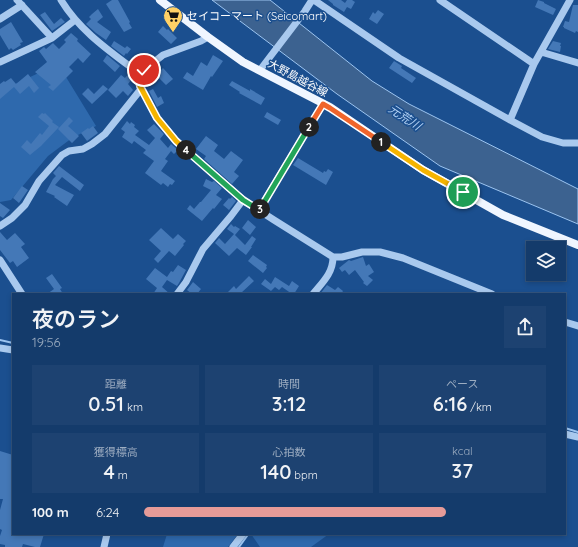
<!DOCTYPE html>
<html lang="ja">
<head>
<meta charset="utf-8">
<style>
  body { margin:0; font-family:Quicksand,"Noto Sans JP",sans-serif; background:#1d4271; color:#f1f3f6; height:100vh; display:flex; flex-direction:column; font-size:15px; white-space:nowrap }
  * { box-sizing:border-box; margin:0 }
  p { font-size:13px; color:#9dadc1 }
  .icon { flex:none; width:22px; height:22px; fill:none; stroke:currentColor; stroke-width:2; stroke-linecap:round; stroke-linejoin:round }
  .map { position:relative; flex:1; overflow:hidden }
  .panel { position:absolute; left:12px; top:293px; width:554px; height:242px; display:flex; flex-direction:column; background:#143b6b; border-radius:0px; box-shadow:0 2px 6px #0003,0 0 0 1px #33557e }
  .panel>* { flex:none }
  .fabs { position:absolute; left:526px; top:241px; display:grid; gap:8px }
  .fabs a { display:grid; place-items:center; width:40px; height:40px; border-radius:0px; background:#143b6b; box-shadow:0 2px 6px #0003,0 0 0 1px #33557e; font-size:20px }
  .pin { position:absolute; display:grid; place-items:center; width:34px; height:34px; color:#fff; margin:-17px; border:2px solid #fff; border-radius:50%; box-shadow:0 1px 4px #0007 }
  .km { position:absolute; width:20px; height:20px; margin:-10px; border-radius:50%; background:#222; color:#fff; font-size:11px; line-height:20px; text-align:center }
  .round { display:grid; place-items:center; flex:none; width:42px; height:42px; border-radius:0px; background:#1d4271 }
  .overview { display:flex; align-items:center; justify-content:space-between; height:68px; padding:0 20px }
  h1 { font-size:22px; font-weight:600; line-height:30px }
  .metrics { display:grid; grid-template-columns:repeat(3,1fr); gap:6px; height:68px; padding:4px 20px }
  .metrics div { display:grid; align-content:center; border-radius:0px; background:#1d4271; text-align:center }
  .metrics b { font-size:20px; font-weight:600 }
  .metrics small { font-size:11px; font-weight:400 }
  .metrics p { font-size:11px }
  ul { padding:0 20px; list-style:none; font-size:13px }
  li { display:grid; grid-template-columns:64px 48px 1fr; align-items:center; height:30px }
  li i { height:10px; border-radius:5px; background:#e69b98 }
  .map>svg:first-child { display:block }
  .green { fill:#2e69ad }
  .water { fill:#3c6290; stroke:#9cc4f0 }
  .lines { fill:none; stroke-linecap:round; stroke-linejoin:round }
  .stream { stroke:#9cc4f0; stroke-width:2 }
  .building { fill:#4478b7 }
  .minor { stroke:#a9c9ee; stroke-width:7 }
  .major { stroke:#f0f6ff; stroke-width:8 }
  .split-1-casing { stroke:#fff; stroke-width:8 }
  .split-2-casing { stroke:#fff; stroke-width:8 }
  .split-3-casing { stroke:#fff; stroke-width:8 }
  .split-4-casing { stroke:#fff; stroke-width:8 }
  .split-5-casing { stroke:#fff; stroke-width:8 }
  .split-1 { stroke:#f5b400; stroke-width:5 }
  .split-2 { stroke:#f0652b; stroke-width:5 }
  .split-3 { stroke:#22a559; stroke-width:5 }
  .split-4 { stroke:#22a559; stroke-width:5 }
  .split-5 { stroke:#f5b400; stroke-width:5 }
  .labels { text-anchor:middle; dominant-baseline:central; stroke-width:3; stroke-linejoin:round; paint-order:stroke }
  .poi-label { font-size:11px; fill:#fff; stroke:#1b4f8f; text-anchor:start }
  .street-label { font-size:11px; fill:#fff; stroke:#1b4f8f }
  .water-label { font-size:12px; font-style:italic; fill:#b5d3f5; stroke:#1b4f8f }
</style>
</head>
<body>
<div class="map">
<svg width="578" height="547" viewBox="0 0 578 547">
  <rect width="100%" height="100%" fill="#1b4f8f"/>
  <path class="green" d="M58,64L96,126L72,138L48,156L11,200L0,202V91Z
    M167,534H238L228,547H163Z
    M251,534H329L311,547H260Z"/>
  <path class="water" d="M212,0H270L372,81L409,104L578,189V224L440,166L337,94Z"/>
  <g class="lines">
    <path class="stream" d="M0,340L13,343
      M565,428L578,432
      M239,547L247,536"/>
  </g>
  <path class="building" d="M112,0H118L130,22L129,23L132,28L124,32L106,4Z
    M328,0H341L345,3L347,0H352L355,2L351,9L347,7L344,12L333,5V4Z
    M538,0L544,2V3L556,9L553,15L535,7Z
    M573,5H578V32L576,31L575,33L564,28V27H563L565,21L569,22Z
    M98,9L103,17L97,22L111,32L106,40L96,33L86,24L91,19L89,17L92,14Z
    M378,10L384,14L377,24L369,19L373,12L375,14Z
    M45,12L54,24L61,18L65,22L52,31L40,15Z
    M11,22L23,42L20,43L21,45L13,50L11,48L9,50L0,35V29Z
    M163,26L167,30L168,29L177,38L171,44L158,32Z
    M71,33L78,39L77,41L91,54L83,63L78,58L69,67L73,71L53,91L48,87L51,85L35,72L47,62L39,51L44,47L46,49L53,43L59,49L66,42L64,40Z
    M114,41L125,48L127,46L131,49L127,54L126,53L124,56L111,46Z
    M553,41L561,43L560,46H561L560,52L548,49Z
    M107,55L120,66L115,72L103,61Z
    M213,55L223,61L212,77L211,76L203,90L183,78L187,72L193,76L201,62L207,66Z
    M394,61L402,66L401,68L416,78L412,83L389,68Z
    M163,68L173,79L166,85L156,75Z
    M129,73L132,76L133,78L128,84L133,90L128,96L123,91L116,98L108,90L121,75L125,78Z
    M28,74L39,88L34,93L29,86L20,94L14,87L0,99V84L4,81L5,82L11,78L16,84Z
    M232,81L250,91V89L265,98L261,105L239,93L240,92L229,85Z
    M103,85L108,89L92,104L82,94L88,88L94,94Z
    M153,89L158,98L161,96L164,103L157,107L149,91Z
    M267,112L281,120L278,125L264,117Z
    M42,113L44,114L45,113L53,121L52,122L59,127L41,146L30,155L21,147L27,140L31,144L40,133L42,135L49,126L38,117Z
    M69,117L73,121L68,126L79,136L72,143L58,129Z
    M127,121L130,124L131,122L135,125L134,127L139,131L135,135L149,145L155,138L147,130L154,124L164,134L160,139L168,148L171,144L178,150L174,154L171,151L165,159L168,161L161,171L175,181L172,185L170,184L168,187L163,183L161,185L145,173L154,161L143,153L146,150L134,141L132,144L122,137L125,132L121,129Z
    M93,126L98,133L87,141L81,133L88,128L89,129Z
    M206,136L218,145L214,151L224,159L231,151L243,160L234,172L239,176L232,184L204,159L206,156L196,149Z
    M298,158L323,173L324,171L326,172L328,169L333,172L326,185L293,165Z
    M59,166L84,185L80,191L62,177L55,185L74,195L67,206L54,197L55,196L46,192L53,179L56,176L53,173Z
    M206,179L212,182L214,181L222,188L216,195L222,199L214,209L213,208L202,221L187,209L190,205L194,209L200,202H201L211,190L203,186Z
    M22,186L28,190L19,203L13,198Z
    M232,197L236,201L229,210L223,205L229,198L230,199Z
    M0,203L10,210L3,218L0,216Z
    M248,220L256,227L250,235L242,228Z
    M231,224L234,227L235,226L240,229L235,235L234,234L245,245L252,236L256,239L251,247H252L246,255L237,248L229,256L215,243L219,238L225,244L234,234L227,229Z
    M161,228L173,239L178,234L186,241L183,244L184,245L175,256L169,251L158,263L154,259L161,251L149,240Z
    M0,232L7,240L15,233L25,244L21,247L29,258L17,267L13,261L10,263L0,250Z
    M253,255L267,265L266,267L267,268L263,273L248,261Z
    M363,257L366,266L369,264L374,272L368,276L373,280L367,286L363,283L364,282L355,270L349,275L345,270L342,272L339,268L349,260L351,261Z
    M178,265L186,270L179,283L177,286L167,280L162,287L170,294H153L157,288L146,279L155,268L167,277L171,271L173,272Z
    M52,274L62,288L60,289L63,294H47L54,289L46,278Z
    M249,276L254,281L241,293L242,294H226L234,286L236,289Z
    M275,277L289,286L292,281L299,286L294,294H292L282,287L279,290L275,287L271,291L261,284L265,279L271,284Z
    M193,282L201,289L197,294H192L187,290Z
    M327,285L335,290L338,287L343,291L341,294H320Z
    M0,451L13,455V534H44L40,547H35L23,544L22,547H5V545L0,544V536L2,530L0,529V510L3,499H0Z"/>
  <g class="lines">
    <path class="minor" d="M17,0L52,38
      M61,0C79,30 108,50 136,71L144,70L163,55L201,41L208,37
      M314,0L399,58L510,120L542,137L563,143H578
      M440,0L534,64
      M0,19L22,5
      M541,52L578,63
      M0,62L52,38L75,20
      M260,70L305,11L312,0
      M136,71L140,86L157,118L176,141L243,200L274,220L333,257C333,273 323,282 313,294
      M510,120L534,64L570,0
      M259,210L323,104
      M0,226L12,218L25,205L39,181L62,155L69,151L83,149L92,144L105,134L141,89
      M333,257H342L362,252H380L403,258L492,294
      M0,260L22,294
      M177,294L186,282L203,249L231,216L243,200
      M565,322L578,326
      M0,348L13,350
      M565,434L578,437
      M104,547L107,534
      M233,547L243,534"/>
    <path class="major" d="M160,0L208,37L243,62L330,107L423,170L503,215L578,245"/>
  </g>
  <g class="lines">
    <g class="split-1-casing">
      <path id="split-1" d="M381,142L423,170L463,192"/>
    </g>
    <g class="split-2-casing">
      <path id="split-2" d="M309,127L323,104L330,108L381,142"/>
    </g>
    <g class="split-3-casing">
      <path id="split-3" d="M260,209L309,127"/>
    </g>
    <g class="split-4-casing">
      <path id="split-4" d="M186,150L243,200L259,210L260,209"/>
    </g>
    <g class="split-5-casing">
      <path id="split-5" d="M144,70L136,71L140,86L157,118L176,141L186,150"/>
    </g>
    <use href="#split-1" class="split-1"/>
    <use href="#split-2" class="split-2"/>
    <use href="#split-3" class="split-3"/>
    <use href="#split-4" class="split-4"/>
    <use href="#split-5" class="split-5"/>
  </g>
  <defs>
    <g id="supermarket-pin" transform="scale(1)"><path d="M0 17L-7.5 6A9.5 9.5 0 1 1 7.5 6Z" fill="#ffd166" stroke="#1b4f8f"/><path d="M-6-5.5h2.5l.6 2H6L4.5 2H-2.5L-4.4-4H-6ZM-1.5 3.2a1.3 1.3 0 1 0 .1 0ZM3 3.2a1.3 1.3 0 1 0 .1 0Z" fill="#111"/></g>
  </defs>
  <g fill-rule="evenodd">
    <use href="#supermarket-pin" x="173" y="16"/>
  </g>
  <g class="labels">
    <g class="poi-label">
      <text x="187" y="16">セイコーマート (Seicomart)</text>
    </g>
    <g class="street-label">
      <text transform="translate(298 78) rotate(28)">大野島越谷線</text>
    </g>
    <g class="water-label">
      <text transform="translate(405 117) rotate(34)">元荒川</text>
    </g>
  </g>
</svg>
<div class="fabs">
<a><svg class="icon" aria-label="layers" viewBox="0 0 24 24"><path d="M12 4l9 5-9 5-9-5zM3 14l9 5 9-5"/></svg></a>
</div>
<div class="pin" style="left:463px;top:192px;background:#1e9e55"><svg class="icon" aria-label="arrive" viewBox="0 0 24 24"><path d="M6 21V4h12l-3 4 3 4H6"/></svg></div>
<div class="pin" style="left:144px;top:70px;background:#d93025"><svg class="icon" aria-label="check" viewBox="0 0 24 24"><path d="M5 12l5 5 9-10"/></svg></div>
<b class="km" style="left:381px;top:142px">1</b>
<b class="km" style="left:309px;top:127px">2</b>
<b class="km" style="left:260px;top:209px">3</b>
<b class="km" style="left:186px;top:150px">4</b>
<section class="panel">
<div class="overview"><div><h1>夜のラン</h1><p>19:56</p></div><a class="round"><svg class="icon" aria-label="share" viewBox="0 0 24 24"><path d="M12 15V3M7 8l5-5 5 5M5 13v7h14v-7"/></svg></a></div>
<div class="metrics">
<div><p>距離</p><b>0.51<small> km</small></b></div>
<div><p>時間</p><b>3:12</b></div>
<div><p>ペース</p><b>6:16<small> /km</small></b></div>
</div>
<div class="metrics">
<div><p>獲得標高</p><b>4<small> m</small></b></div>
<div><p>心拍数</p><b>140<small> bpm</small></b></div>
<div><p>kcal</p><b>37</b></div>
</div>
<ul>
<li><b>100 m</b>6:24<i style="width:75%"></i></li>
</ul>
</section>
</div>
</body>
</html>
